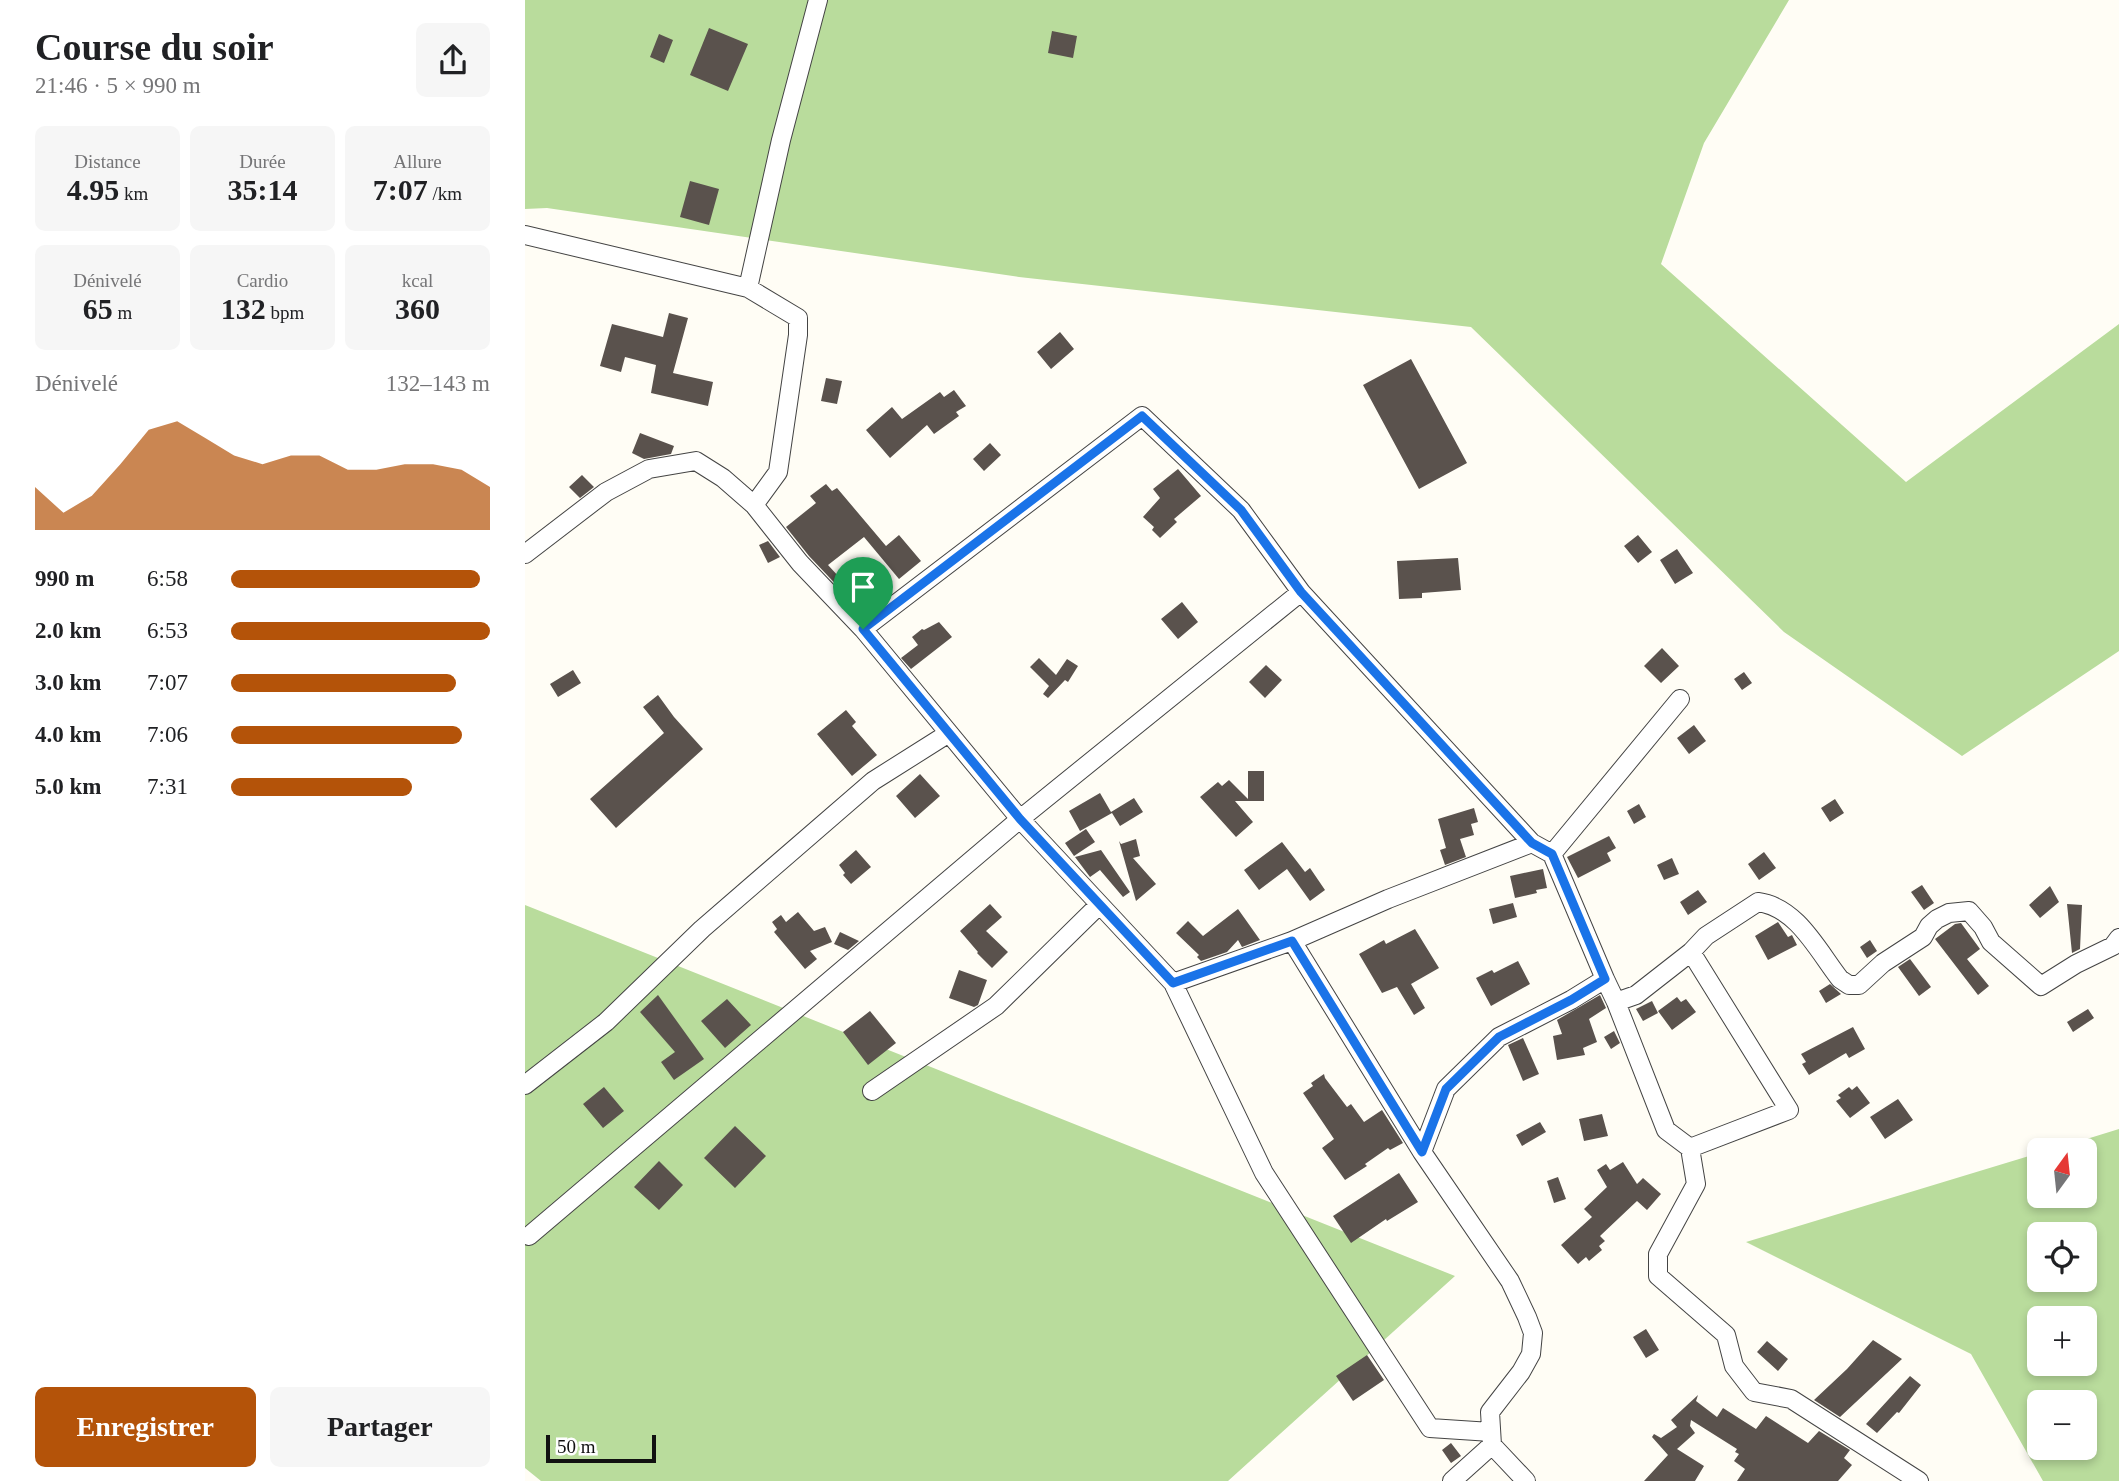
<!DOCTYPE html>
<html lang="fr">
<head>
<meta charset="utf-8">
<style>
  body { margin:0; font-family:"Times New Roman",serif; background:#f6f6f6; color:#202124; height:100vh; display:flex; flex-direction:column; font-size:26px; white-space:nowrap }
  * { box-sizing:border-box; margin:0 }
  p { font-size:23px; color:#757577 }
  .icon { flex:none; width:38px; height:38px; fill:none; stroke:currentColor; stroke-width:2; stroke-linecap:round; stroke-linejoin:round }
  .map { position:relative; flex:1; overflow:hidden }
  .side { display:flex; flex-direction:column; background:#fff; width:525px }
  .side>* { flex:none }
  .needle { width:46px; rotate:15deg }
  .controls { position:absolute; left:1502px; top:1138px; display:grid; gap:14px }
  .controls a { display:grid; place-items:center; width:70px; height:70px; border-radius:10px; background:#fff; box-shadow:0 4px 10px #0003; font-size:35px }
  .scale { position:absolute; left:21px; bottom:18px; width:110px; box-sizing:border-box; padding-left:7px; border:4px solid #111; border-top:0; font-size:19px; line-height:24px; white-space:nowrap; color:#111; -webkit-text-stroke:5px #fff; paint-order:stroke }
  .pin { position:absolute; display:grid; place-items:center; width:60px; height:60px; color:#fff; margin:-72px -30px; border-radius:50% 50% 50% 0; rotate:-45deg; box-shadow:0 0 7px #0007 }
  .pin .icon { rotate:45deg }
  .round { display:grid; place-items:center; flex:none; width:74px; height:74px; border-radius:10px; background:#f6f6f6 }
  .head { display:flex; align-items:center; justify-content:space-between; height:119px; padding:0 35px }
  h1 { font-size:38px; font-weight:600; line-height:52px }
  .metrics { display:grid; grid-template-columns:repeat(3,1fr); gap:10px; height:119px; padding:7px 35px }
  .metrics div { display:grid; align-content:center; border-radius:10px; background:#f6f6f6; text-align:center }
  .metrics b { font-size:30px; font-weight:600 }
  .metrics small { font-size:19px; font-weight:400 }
  .metrics p { font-size:19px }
  .chart { height:196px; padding:14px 35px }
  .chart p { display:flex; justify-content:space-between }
  .chart svg { width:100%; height:126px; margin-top:7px; fill:#b45309; opacity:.7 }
  .cta { display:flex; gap:14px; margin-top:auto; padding:14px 35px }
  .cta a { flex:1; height:80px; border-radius:10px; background:#b45309; color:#fff; font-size:28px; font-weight:600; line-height:80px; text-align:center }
  .cta a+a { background:#f6f6f6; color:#202124 }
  ul { padding:0 35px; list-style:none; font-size:23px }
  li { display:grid; grid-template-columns:112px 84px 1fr; align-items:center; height:52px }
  li i { height:18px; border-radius:9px; background:#b45309 }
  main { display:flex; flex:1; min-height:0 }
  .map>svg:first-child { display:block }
  .forest { fill:#b9dc9c; fill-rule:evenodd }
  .building { fill:#5a524d }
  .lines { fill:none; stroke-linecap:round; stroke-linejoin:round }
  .street-casing { stroke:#444; stroke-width:20 }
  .street { stroke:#fff; stroke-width:18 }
  .route-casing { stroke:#fff; stroke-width:14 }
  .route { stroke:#1a73e8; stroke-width:9 }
</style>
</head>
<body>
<main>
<section class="side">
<div class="head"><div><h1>Course du soir</h1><p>21:46 · 5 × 990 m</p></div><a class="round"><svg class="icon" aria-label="share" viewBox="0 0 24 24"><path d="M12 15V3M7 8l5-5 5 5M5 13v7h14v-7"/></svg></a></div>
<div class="metrics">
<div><p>Distance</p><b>4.95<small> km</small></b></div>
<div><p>Durée</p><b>35:14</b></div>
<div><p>Allure</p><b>7:07<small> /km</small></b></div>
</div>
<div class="metrics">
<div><p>Dénivelé</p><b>65<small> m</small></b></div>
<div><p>Cardio</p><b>132<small> bpm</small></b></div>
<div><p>kcal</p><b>360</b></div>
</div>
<div class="chart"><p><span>Dénivelé</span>132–143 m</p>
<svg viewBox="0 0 160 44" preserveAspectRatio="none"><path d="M0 44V29L10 38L20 32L30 21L40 9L50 6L60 12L70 18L80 21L90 18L100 18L110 23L120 23L130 21L140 21L150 23L160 29V44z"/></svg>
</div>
<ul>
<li><b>990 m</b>6:58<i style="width:96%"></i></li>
<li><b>2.0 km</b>6:53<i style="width:100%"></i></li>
<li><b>3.0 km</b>7:07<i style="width:87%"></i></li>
<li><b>4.0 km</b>7:06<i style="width:89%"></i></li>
<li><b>5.0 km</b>7:31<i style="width:70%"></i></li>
</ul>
<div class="cta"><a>Enregistrer</a><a>Partager</a></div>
</section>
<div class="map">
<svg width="1594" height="1481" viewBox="0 0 1594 1481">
  <rect width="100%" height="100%" fill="#fffdf5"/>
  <path class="forest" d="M0,0H1264L1179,143L1136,264L1381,482L1594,324V651L1437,756L1259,632L946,327L494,277L22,208L0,209Z
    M0,905L930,1276L703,1481H16L0,1468Z
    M1594,1129V1481H1518L1446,1354L1221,1242L1514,1153V1195H1559V1150H1526ZM1514,1234H1559V1279H1514ZM1514,1318H1559V1363H1514ZM1514,1402H1559V1447H1514Z"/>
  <path class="building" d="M184,28L223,44L203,91L165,75Z
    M527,31L552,36L548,58L523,53Z
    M134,34L148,40L139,63L125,57Z
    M165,181L194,189L184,225L155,217Z
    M144,313L163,318L148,373L188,382L183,406L126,393L131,365L100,357L96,372L75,366L87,324L138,337Z
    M535,332L549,349L526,369L512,352Z
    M886,359L942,463L894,489L838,385Z
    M301,378L317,381L312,404L296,401Z
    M429,390L441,406L431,412L434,416L409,434L402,425L365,458L341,430L367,407L377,419L415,392L419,397Z
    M115,433L149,446L146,454L119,459L107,453Z
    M465,443L476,455L459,471L448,459Z
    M653,469L676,496L649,519L652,522L635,538L627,530L629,527L618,517L635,498L628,489Z
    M57,475L69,487L55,498L44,487Z
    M301,484L307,491L312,488L361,546L374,535L396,561L374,579L339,537L303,565L326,590L321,595L284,556L261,527L291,503L285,496Z
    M1113,535L1127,552L1113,563L1099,546Z
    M243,541L255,557L243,563L234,545Z
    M1152,549L1168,573L1150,584L1135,560Z
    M933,558L936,590L897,593V598L874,599L872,561Z
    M657,602L673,622L653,639L636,619Z
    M414,622L427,637L386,669L376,658L393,645L387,637L397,629L399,630Z
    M1137,648L1154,666L1136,683L1119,666Z
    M514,658L531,675L542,659L553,666L543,682L540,680L523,698L518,694L524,686L505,667Z
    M741,665L757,680L740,698L724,682Z
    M48,670L56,683L33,697L25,684Z
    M1219,672L1227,683L1217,690L1209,679Z
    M133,695L149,717L178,749L91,828L65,799L139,733L118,707Z
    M321,710L331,722L327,726L352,755L327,776L292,734Z
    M1169,725L1181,741L1164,754L1152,738Z
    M723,771H739V801H710L728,822L711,837L675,797L693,782L697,786L704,780L723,799Z
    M395,774L415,796L390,818L371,796Z
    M575,793L586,812L609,798L618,812L595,826L587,813L555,831L544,811Z
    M1310,799L1319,813L1305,822L1296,808Z
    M1114,804L1121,817L1109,824L1102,811Z
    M949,808L953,822L946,824L949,835L935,839L941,857L920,865L915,850L921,848L913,819Z
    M561,829L570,842L549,856L540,843Z
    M1084,836L1091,848L1082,853L1086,861L1053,878L1042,857Z
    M611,839L615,856L608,858L631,884L611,901L594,841L596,844Z
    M757,842L780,872L785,868L800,890L785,901L762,869L734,890L719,870Z
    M331,850L346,867L326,884L318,875L320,873L314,865Z
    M576,850L605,892L598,897L575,870L565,877L550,857Z
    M1239,852L1251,868L1234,880L1223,864Z
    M1147,858L1154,874L1139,880L1132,865Z
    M1018,869L1022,888L1011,890L1012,893L990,898L985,876Z
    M1397,885L1409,903L1399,910L1386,892Z
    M1525,886L1534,902L1515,918L1504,905Z
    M1173,890L1182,902L1163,915L1155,902Z
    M988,903L992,917L968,924L964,909Z
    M465,904L477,917L461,931L483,952L467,968L452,953L453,952L435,931Z
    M1542,904L1557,905L1555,949L1547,953Z
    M713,909L735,940L717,947L713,940L702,952L676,961L672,957L674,955L651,933L663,921L678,936Z
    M273,912L289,931L300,927L307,942L285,951L292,959L280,969L249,932L252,929L247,922L256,915L261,922Z
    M1253,922L1263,937L1267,935L1272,945L1243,960L1230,936Z
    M1436,923L1455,949L1442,959L1464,986L1453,995L1410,939L1430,924Z
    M890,929L914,968L886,984L900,1008L889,1015L872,987L857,993L834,954L859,940L861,944Z
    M315,932L334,941L323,950L309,944Z
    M1345,940L1352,951L1342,958L1335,947Z
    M1385,959L1406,987L1394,996L1373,967Z
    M993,961L1005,984L966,1006L951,978L967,970L969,973Z
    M434,970L462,980L453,1005L449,1007L424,998Z
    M1305,984L1316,994L1301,1003L1294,991Z
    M133,995L179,1059L149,1080L136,1062L150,1052L115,1012Z
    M1075,995L1081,1008L1064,1019L1072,1042L1058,1048L1060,1055L1032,1060L1028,1036L1037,1034L1032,1020Z
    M1152,997L1156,1002L1161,999L1171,1012L1147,1030L1133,1011Z
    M202,999L226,1025L200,1048L176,1021Z
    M1127,1001L1133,1013L1118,1021L1111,1009Z
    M1563,1009L1569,1018L1548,1032L1542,1022Z
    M345,1011L371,1043L343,1065L318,1032Z
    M1328,1027L1340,1049L1324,1058L1321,1053L1284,1075L1277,1064L1281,1062L1276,1054Z
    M1089,1031L1095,1043L1086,1049L1079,1037Z
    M998,1038L1014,1074L998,1081L983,1045Z
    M799,1074L800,1078L822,1107L826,1104L839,1122L857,1110L878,1143L865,1150L863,1148L840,1164L842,1166L820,1180L797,1148L809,1139L778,1093L788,1086L786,1083Z
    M1332,1086L1345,1103L1325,1118L1311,1101L1316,1098L1313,1095L1324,1087L1327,1090Z
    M79,1087L99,1111L78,1128L58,1104Z
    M1373,1099L1388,1120L1360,1139L1345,1117Z
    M1077,1114L1083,1136L1059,1141L1054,1119Z
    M1015,1122L1021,1132L997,1146L991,1135Z
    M210,1126L241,1156L210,1188L179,1158Z
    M134,1161L158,1185L134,1210L109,1187Z
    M1098,1162L1112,1184L1118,1178L1136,1194L1122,1210L1112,1201L1075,1236L1080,1241L1074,1246L1077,1250L1064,1261L1061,1257L1053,1264L1036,1245L1067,1217L1059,1209L1082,1187L1072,1170L1081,1164L1085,1170Z
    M874,1173L893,1202L862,1221L861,1219L826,1243L808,1216Z
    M1033,1177L1041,1199L1029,1203L1022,1181Z
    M1121,1329L1134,1350L1121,1358L1108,1337Z
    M1348,1340L1377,1359L1315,1417L1289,1400L1322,1369Z
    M1242,1341L1263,1359L1253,1371L1232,1352Z
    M842,1355L859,1380L828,1401L811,1376Z
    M1385,1376L1396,1385L1374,1413L1372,1412L1352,1433L1341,1424Z
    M1173,1395L1171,1401L1192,1417L1198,1408L1231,1429L1241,1416L1283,1443L1294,1431L1325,1450L1319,1458L1327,1465L1313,1481H1212L1220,1469L1209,1461L1214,1454L1210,1452L1212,1449L1166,1420L1165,1426L1170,1433L1152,1449L1179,1466L1170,1481H1119L1143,1455L1127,1437L1129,1434L1136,1438L1152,1427L1146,1420Z
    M926,1443L936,1456L926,1463L917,1450Z"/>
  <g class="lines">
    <g class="street-casing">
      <path id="street" d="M0,235L223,288L273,318V335L253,472L229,505L275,563L338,629L495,819L648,983L739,1173L905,1428L966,1432
        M223,288L256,140L293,0
        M0,554L81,492L124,469L171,461L198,478L229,505
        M338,629L617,416L716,510L776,592L1007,843
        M1027,854L1155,699
        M767,941L863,899L1007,843L1027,854L1080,979
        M648,983L767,941L897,1152
        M1091,1002L1141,1130L1165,1148L1171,1184L1133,1254V1276L1201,1335L1209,1366L1229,1392L1266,1399L1394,1481
        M0,1085L81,1022L177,929L348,781L424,733
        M347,1091L471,1006L574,905
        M1165,1148L1264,1110L1166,952
        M4,1236L495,819L776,592
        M927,1481L967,1445
        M1001,1481L967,1445L965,1412L996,1372L1006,1354L1008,1333L1002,1317L985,1281L897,1152L921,1089L974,1037L1046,1000L1080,979L1091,1002L1111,995L1166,952L1181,936L1233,902C1272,907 1293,951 1315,979L1324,985H1334L1358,963L1398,937L1404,926L1412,919L1424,913L1444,911L1458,927L1466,942L1516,986L1551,964L1588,946L1594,938"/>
    </g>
    <use href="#street" class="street"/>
  </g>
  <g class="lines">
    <g class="route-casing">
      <path id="route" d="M617,416L716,510L776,592L1007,843L1027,854L1080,979L1046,1000L974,1037L921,1089L897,1152L767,941L648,983L495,819L338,629Z"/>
    </g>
    <use href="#route" class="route"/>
  </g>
</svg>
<div class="controls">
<a><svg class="needle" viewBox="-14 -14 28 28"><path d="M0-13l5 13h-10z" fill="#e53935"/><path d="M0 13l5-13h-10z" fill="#757577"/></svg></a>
<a><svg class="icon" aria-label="locate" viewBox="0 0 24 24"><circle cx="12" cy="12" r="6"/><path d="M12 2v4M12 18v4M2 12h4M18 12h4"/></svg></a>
<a>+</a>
<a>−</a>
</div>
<div class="scale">50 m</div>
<div class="pin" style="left:338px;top:629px;background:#1e9e55"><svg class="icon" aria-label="arrive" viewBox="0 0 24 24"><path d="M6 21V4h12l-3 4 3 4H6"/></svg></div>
</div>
</main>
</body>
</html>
